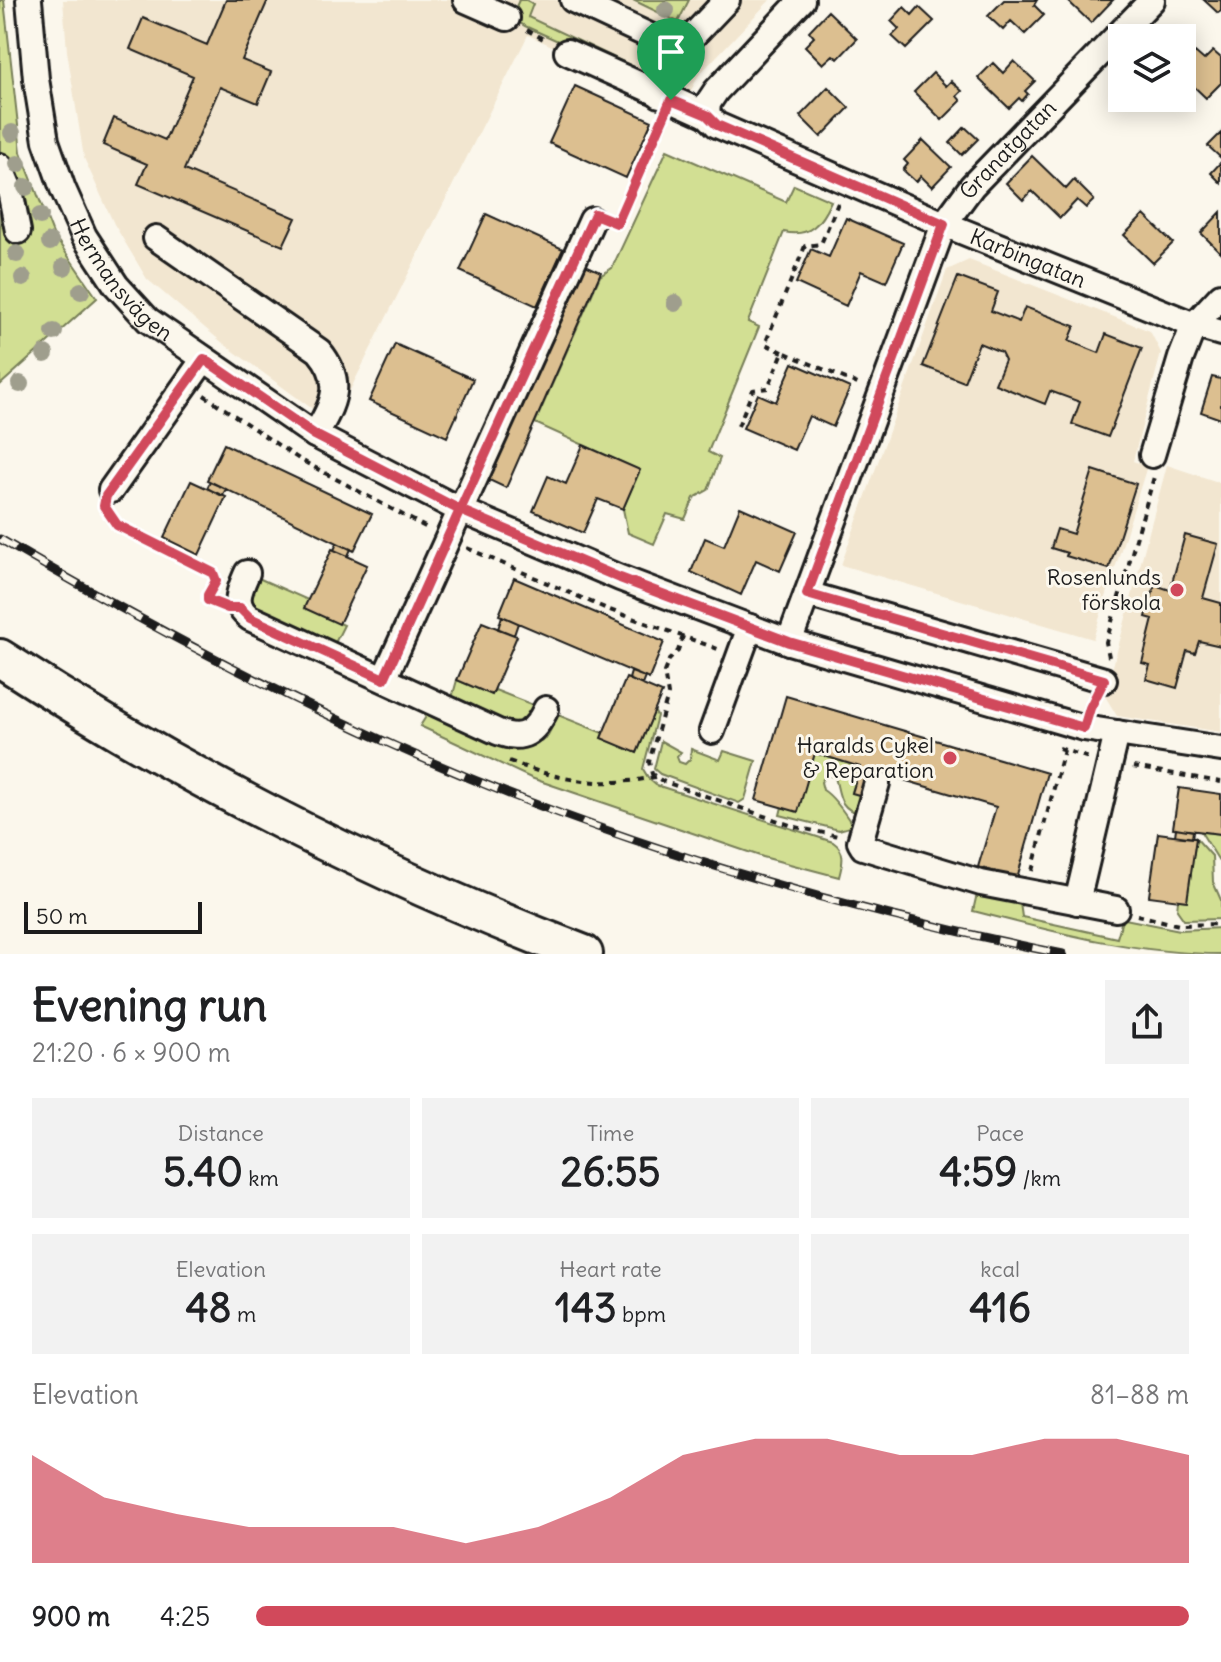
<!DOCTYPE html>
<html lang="en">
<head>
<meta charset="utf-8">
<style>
  body { margin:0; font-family:Delius,sans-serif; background:#f2f2f2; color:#202124; height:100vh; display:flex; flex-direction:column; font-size:30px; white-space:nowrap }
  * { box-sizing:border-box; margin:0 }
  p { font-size:26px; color:#757577 }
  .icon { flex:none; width:44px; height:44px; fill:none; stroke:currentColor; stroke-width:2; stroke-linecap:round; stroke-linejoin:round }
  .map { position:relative; height:954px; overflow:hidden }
  .sheet { display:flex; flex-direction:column; background:#fff; flex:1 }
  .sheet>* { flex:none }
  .tools { position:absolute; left:1108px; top:24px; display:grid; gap:16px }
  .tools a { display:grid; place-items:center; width:88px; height:88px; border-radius:0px; background:#fff; box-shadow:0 4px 20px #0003; font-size:40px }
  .scale { position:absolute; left:24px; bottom:20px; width:178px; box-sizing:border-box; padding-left:8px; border:4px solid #1c1c1c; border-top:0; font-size:22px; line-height:28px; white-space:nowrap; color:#1c1c1c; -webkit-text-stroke:6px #fbf7ec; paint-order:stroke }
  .pin { position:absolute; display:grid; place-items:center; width:68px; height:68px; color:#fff; margin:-82px -34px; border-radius:50% 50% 50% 0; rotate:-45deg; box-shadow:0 0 8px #0007 }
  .pin .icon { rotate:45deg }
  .round { display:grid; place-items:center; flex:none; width:84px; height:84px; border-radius:0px; background:#f2f2f2 }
  .summary { display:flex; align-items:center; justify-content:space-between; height:136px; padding:0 32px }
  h1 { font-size:44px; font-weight:700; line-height:60px }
  .figures { display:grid; grid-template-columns:repeat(3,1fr); gap:12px; height:136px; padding:8px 32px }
  .figures div { display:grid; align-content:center; border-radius:0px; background:#f2f2f2; text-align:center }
  .figures b { font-size:40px; font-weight:700 }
  .figures small { font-size:22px; font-weight:400 }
  .figures p { font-size:22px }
  .chart { height:224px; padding:16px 32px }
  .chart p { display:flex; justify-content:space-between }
  .chart svg { width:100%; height:144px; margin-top:8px; fill:#d1495b; opacity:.7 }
  ul { padding:0 32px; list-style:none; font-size:26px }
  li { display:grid; grid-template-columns:128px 96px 1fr; align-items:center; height:60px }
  li i { height:20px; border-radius:10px; background:#d1495b }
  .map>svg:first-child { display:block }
  .built { fill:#f2e6d0 }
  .green { fill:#d2df93; stroke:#777e58; stroke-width:2 }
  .building { fill:#dcbf90; stroke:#1c1c1c; stroke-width:2 }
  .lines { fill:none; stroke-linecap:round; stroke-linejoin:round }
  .minor-casing { stroke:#1c1c1c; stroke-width:30 }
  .highway-casing { stroke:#1c1c1c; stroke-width:42 }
  .path { stroke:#1c1c1c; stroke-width:4; stroke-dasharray:6 6; stroke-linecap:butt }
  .minor { stroke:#fbf7ec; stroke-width:24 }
  .highway { stroke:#fbf7ec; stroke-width:36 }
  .rail-casing { stroke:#1c1c1c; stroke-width:9 }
  .rail { stroke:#fbf7ec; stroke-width:6; stroke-dasharray:18; stroke-linecap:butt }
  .tree { fill:#9f9e8d }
  .route-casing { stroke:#fff; stroke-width:16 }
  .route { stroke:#d1495b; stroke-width:10 }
  .poi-dot { fill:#d1495b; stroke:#fbf7ec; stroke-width:3 }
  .labels { text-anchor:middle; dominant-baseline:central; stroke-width:6; stroke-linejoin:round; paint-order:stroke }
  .street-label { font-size:22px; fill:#1c1c1c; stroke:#fbf7ec }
  .poi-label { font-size:22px; fill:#1c1c1c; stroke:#fbf7ec; text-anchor:end }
</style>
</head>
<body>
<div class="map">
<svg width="1221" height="954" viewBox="0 0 1221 954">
  <rect width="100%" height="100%" fill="#fbf7ec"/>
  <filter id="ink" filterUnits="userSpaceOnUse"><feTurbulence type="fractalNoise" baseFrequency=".0125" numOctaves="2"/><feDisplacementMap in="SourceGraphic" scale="16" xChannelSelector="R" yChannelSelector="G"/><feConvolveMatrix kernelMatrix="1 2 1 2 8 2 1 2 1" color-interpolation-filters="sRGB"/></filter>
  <g filter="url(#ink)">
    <path class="built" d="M63,0H770L699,75L683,106L528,35L333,424L224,344L147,279L114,224L84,158L67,51Z
      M969,260L1150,331L1161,353L1133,461L1147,466L1093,639L841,565L947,270Z
      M1167,465L1221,483V732L1117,716L1105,696Z"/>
    <path class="green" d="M0,0H4L21,152L53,234L97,298L0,385Z
      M519,0H526L533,4L528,17L651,75L648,82L525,26L517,21L514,11Z
      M633,0H689L678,22Z
      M667,150L786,202L794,185L831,201C821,223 810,238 784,232L748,322L759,327L708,452L720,458L708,490L694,498L685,519L667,514L654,544L628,533L623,509L639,470L535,423L600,276L612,268Z
      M256,577L308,600L305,608L344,625L333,647C315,639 255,619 250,601C247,592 253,584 256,577Z
      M457,680L492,695L495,690L536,706L532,716L512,729L454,703L452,698Z
      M654,711L657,716L643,769L649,779L656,785L833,842C846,851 843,862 839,877L763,857L531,778L420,726L429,712L529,745L546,739L558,715L603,733L602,738L637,753Z
      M661,741L681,752L677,757L679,762L685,764L690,759L691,749L720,760L724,751L756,761L745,799L739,803L660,774L654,769Z
      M815,753L860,767L852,792L866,797L860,814C838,808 840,795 835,777L826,775L821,782L823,790C833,796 846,815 853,826L839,830L780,815L782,807Z
      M1201,832L1221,834V864Z
      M1196,838L1212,856L1213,882L1221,900V919L1184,920L1177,910L1178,900L1187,901Z
      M980,892L1020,903L1022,917L1117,938L1122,920L1125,919L1180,930L1221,928V954C1137,954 1054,932 973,911L976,898Z"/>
    <path class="building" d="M226,0H268L242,60L271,72L258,103L220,87L184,170L296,218L283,246L138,184L147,164L103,145L114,118L165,140L193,76L130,49L143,18L207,45Z
      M1004,0H1037L1034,5L1044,15L1025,34L1011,21L1003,30L988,16Z
      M1067,0H1113L1091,23Z
      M1204,0H1221V11L1218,13Z
      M904,7L912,15L919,7L934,21L906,49L892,36L899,29L891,21Z
      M828,11L857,39L838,59L833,55L823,64L805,46L814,37L809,31Z
      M1213,51L1221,58V83L1206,98L1186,79L1182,72V65L1195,52L1204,60Z
      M1014,61L1035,81L1025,91L1028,94L1022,101L1019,98L1009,108L978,78L993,63L1003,73Z
      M933,73L946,86L951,81L962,91L957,96L961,101L942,120L914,92Z
      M575,86L652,121L626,178L549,143Z
      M828,87L849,108L821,137L800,116Z
      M965,127L978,139L962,155L950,143Z
      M1221,133V158L1208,146Z
      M923,140L951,167L932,187L921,176L916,182L903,170L908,164L904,160Z
      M1032,156L1066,189L1074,180L1094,200L1086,208L1077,200L1060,218L1032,191L1023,200L1006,183Z
      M1221,162V183L1211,173Z
      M1221,212V253L1201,233Z
      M486,214L563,249L537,306L460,271Z
      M1144,215L1173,243L1153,263L1124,235Z
      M846,218L903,243L886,282L861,271L846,306L796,283L811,249L829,257Z
      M581,263L601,272L506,488L487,479Z
      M958,277L998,292L991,311L1019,322L1025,307L1075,326L1069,341L1099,353L1106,334L1142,348L1108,437L1072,424L1080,402L1050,391L1045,404L995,384L1005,360L1001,352L979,343L964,382L923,366Z
      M395,344L473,379L447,437L369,401Z
      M793,363L850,388L833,427L809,416L794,450L743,428L758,394L776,402Z
      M1212,377L1221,379V419L1201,412Z
      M224,444L372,514L354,551L207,480Z
      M583,445L640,470L623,509L598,499L583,533L533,511L548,476L566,484Z
      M1093,470L1136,484L1109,569L1066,556L1067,553L1051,548L1057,529L1073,534Z
      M191,481L226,497L199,555L164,538Z
      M210,482L226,489L222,496L207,488Z
      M740,507L797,532L780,571L756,560L741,595L691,572L705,538L724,546Z
      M1185,535L1218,544L1203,598L1221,603V646L1199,641L1195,653L1187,651L1177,688L1146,679L1150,665L1142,663L1153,619L1146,617L1155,585L1170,590Z
      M337,543L351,549L348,556L334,550Z
      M332,549L367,565L339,624L304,608Z
      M514,578L664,642L649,679L499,615Z
      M502,616L518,623L514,635L498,629Z
      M482,622L517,636L492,695L457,680Z
      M631,672L645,677L642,685L629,679Z
      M626,678L662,693L637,753L601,738Z
      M786,696L1047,773L1017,878L978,867L996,807L876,772L866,797L852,793L860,767L815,753L798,812L756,800Z
      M1179,788L1221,794V834L1173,828Z
      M1176,828L1193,831L1192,838L1175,836Z
      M1158,833L1196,838L1187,901L1149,896Z"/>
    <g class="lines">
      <g class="minor-casing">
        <g id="minor">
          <path id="s1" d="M29,0L36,79L46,141L63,189L84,236L116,285L148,320L315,435L460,510L620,578L789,642L1084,728L1221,749"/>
          <path d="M466,0L507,18"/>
          <path d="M573,0L669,45L687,42L727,0"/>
          <path id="s2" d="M567,52L707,115L717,125L944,224L1194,325L1221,333"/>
          <path d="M660,95L679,45"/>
          <path d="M707,115L708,103L716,91L802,0"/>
          <path d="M0,166L10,190L18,231"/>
          <path d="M156,238L319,351C345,382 334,403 315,435"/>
          <path d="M1152,455L1181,358L1194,325L1221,296"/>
          <path d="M111,490L204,359"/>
          <path d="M247,573C239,591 232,605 250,618L498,732C523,742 535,732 546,709"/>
          <path d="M807,594L1104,680"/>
          <path id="s3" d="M789,642L944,224L972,186L1152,0"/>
          <path d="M384,679L592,220"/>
          <path d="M712,731L750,627"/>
          <path d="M877,783L860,842L863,847L981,883L1116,909"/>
          <path d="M1077,902L1117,733"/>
        </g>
      </g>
      <g class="highway-casing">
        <path id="highway" d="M0,658C182,776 381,877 584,954"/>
      </g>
      <path class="path" d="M527,30L547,41
        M617,222L662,120
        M783,352L765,344L805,246L821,244L838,203
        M204,395L299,459L427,528
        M738,426L753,390L768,388L783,352L860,385
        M108,514L117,525L128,531L213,573L216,581L207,598L215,603
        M467,548L607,609L718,649
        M683,636L678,651L669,660L664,672L668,695L649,762L652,774L662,781L796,827L838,836
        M1109,657L1106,642L1154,477
        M1059,748L1089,758
        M509,761C560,781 601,788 655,777
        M1133,767L1221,782
        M1032,871L1064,750
        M1137,915L1179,925L1221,924"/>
      <use href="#minor" class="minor"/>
      <use href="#highway" class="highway"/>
      <g class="rail-casing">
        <path id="rail" d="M0,539C128,614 259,685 395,746C609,842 834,908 1063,954"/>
      </g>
      <use href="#rail" class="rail"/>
    </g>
    <g class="tree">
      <circle cx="666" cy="10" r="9"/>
      <circle cx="12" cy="133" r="9"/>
      <circle cx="18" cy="164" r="9"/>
      <circle cx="26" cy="187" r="9"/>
      <circle cx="40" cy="216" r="9"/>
      <circle cx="50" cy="242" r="9"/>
      <circle cx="17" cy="254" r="9"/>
      <circle cx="64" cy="267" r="9"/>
      <circle cx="23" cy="278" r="9"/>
      <circle cx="81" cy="291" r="9"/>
      <circle cx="675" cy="303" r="9"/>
      <circle cx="54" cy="332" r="9"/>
      <circle cx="45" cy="354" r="9"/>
      <circle cx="20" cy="384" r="9"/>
    </g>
  </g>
  <g class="lines" filter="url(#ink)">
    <g class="route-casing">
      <path id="route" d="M671,100L617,223L595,214L460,510L315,435L204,359L106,496L104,506L117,525L213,573L216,581L208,595V600L228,608H240L250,618L384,679L460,510L620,578L789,642L1084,728L1090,708L1104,680L807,594L944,224L717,125L707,115L671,100"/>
    </g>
    <use href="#route" class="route"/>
  </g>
  <g class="poi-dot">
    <circle cx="1177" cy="590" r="8"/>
    <circle cx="950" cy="758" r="8"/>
  </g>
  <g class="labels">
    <g class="street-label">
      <text stroke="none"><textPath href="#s3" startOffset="544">Granatgatan</textPath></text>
      <text stroke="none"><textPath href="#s2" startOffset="506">Karbingatan</textPath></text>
      <text stroke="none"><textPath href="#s1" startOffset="302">Hermansvägen</textPath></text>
    </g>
    <g class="poi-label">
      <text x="1161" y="577">Rosenlunds<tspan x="1161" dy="25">förskola</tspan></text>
      <text x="934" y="745">Haralds Cykel<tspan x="934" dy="25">&amp; Reparation</tspan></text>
    </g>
  </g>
</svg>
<div class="tools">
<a><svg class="icon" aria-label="layers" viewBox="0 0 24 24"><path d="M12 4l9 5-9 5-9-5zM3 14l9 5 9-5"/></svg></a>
</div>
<div class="scale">50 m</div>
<div class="pin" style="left:671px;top:100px;background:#1e9e55"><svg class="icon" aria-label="arrive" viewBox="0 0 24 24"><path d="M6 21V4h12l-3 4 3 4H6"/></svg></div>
</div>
<section class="sheet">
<div class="summary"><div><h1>Evening run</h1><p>21:20 · 6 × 900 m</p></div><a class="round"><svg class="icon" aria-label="share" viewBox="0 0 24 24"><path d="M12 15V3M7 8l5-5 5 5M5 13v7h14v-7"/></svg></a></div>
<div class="figures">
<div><p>Distance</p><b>5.40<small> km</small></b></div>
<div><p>Time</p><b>26:55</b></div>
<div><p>Pace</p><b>4:59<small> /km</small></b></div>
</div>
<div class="figures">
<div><p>Elevation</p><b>48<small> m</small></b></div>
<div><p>Heart rate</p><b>143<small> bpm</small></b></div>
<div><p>kcal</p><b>416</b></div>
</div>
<div class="chart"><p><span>Elevation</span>81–88 m</p>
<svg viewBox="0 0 160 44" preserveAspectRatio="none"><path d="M0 44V11L10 24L20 29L30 33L40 33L50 33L60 38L70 33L80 24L90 11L100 6L110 6L120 11L130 11L140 6L150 6L160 11V44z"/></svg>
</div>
<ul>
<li><b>900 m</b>4:25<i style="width:100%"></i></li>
</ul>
</section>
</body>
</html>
